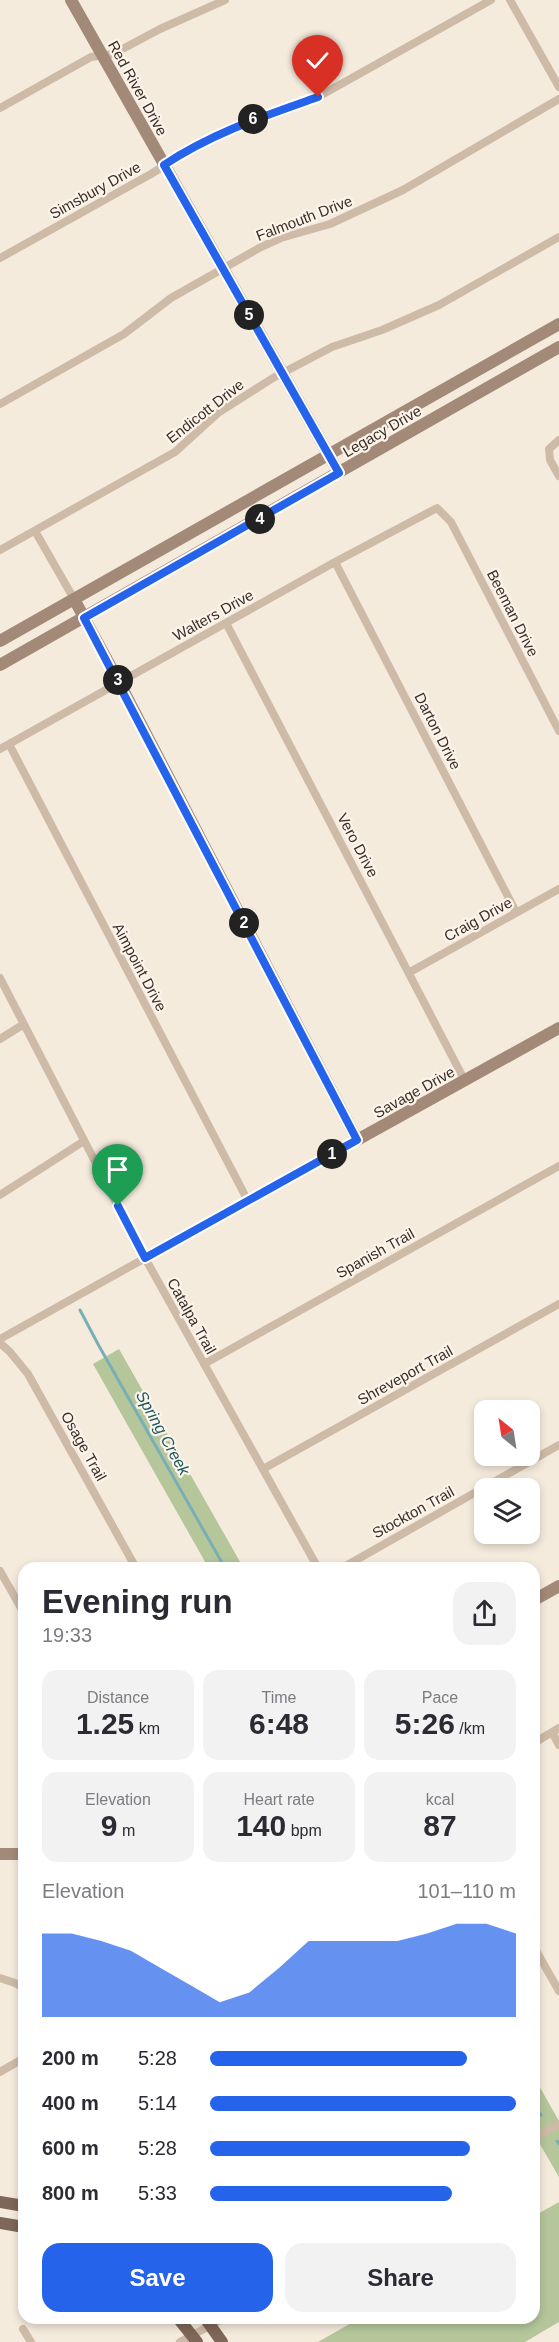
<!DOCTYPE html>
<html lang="en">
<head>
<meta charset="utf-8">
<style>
  body { margin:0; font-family:Arial,sans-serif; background:#f2f2f3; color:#2b2b33; height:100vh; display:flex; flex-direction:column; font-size:22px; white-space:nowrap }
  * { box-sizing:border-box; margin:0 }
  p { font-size:20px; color:#7c7c81 }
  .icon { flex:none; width:33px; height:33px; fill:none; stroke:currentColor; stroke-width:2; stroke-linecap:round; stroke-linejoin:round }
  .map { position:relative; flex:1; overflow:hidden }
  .drawer { position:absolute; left:18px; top:1562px; width:522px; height:762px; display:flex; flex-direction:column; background:#fff; border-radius:18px; box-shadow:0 3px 9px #0003 }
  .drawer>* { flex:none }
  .needle { width:39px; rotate:330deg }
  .buttons { position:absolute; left:474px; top:1400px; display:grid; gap:12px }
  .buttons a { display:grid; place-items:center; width:66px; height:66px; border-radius:12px; background:#fff; box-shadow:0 3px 9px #0003; font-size:30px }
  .pin { position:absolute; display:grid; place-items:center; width:51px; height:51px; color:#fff; margin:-62px -26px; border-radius:50% 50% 50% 0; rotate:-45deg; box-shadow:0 0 6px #0007 }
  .pin .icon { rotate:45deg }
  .km { position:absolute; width:30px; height:30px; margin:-15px; border-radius:50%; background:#222; color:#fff; font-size:16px; line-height:30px; text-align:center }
  .round { display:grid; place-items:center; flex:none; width:63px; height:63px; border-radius:18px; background:#f2f2f3 }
  .headline { display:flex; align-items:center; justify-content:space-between; height:102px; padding:0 24px }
  h1 { font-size:33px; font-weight:800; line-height:45px }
  .metrics { display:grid; grid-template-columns:repeat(3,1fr); gap:9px; height:102px; padding:6px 24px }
  .metrics div { display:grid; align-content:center; border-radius:15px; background:#f2f2f3; text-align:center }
  .metrics b { font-size:30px; font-weight:800 }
  .metrics small { font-size:16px; font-weight:400 }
  .metrics p { font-size:16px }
  .chart { height:168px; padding:12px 24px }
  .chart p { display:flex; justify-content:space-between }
  .chart svg { width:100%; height:108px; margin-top:6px; fill:#2563eb; opacity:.7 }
  .button { display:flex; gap:12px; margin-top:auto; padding:12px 24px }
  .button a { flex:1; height:69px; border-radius:18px; background:#2563eb; color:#fff; font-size:24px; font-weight:800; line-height:69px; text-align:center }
  .button a+a { background:#f2f2f3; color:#2b2b33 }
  ul { padding:0 24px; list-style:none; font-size:20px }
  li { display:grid; grid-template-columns:96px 72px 1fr; align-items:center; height:45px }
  li i { height:15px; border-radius:8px; background:#2563eb }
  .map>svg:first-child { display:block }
  .green { fill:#b5c69b }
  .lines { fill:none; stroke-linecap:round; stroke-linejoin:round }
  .stream { stroke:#78afb5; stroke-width:3 }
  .street { stroke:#cebba7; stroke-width:8 }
  .secondary { stroke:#a38978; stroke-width:12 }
  .primary { stroke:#7e6658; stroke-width:12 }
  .route-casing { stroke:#fff; stroke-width:12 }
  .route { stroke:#2563eb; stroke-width:8 }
  .labels { text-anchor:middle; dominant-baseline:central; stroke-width:4.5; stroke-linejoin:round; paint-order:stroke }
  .street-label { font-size:15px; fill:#3a2f28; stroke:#fcf4ea }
  .water-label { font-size:16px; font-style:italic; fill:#195860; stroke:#fcf4ea }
</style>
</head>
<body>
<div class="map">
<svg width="559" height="2342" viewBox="0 0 559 2342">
  <rect width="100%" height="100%" fill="#f5ebdd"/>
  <path class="green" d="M119,1349L243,1567H208L93,1364Z
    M534,2077L559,2121V2177L534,2134Z
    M559,2202V2322L525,2342H318L360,2318H534V2216Z"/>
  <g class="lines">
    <path class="stream" d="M80,1310L99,1346L225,1568
      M534,2105L541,2115
      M557,2141L559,2144"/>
    <path class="street" d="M510,0L559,87
      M0,108L91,57L113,54L160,29L225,0
      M0,258L151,174L200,143L234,126L318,97L491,0
      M0,404L124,334L171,298L261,247L281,238L330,224L403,190L559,99
      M559,440L549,449L550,460L559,476
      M35,531L74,599
      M0,550L175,452L218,413L273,378L332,347L382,330L439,305L559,237
      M335,562L516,912
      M226,623L465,1081
      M9,744L248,1201
      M0,749L335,562L437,508L451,522L559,731
      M410,972L559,889
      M0,978L145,1258L318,1568
      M0,1039L24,1024
      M0,1195L84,1141
      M0,1339L357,1140
      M0,1343L10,1352L28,1374L136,1568
      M204,1364L559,1166
      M263,1469L559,1304
      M342,1568L559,1445
      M0,1571L24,1613
      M552,1732L559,1745
      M534,1743L559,1728
      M534,1947L559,1991
      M0,1978L15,1983L24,1988
      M0,2072L24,2058
      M534,2138L559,2124
      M23,2329L31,2342
      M180,2342L224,2318"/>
    <path class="secondary" d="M71,0L339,473
      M74,599L119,682L357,1140L559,1028
      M0,641L559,324
      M0,665L559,347
      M534,1600L559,1586
      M0,1854H24"/>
    <path class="primary" d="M0,2202L24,2206
      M0,2223L24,2227
      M178,2318L197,2342
      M205,2318L222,2342"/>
  </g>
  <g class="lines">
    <g class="route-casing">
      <path id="route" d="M118,1206L145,1258L357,1140L84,618L339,473L164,165C212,133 264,116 318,97"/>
    </g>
    <use href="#route" class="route"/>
  </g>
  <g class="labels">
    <g class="street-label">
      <text transform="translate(138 88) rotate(61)">Red River Drive</text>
      <text transform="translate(95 190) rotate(-29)">Simsbury Drive</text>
      <text transform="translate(304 218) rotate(-21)">Falmouth Drive</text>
      <text transform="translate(205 411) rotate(-38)">Endicott Drive</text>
      <text transform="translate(382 431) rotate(-30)">Legacy Drive</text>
      <text transform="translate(513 613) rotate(63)">Beeman Drive</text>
      <text transform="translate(213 615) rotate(-29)">Walters Drive</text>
      <text transform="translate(438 731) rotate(63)">Darton Drive</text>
      <text transform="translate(358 845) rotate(62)">Vero Drive</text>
      <text transform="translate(478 919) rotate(-29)">Craig Drive</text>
      <text transform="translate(140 967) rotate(62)">Aimpoint Drive</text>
      <text transform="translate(414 1092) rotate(-29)">Savage Drive</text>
      <text transform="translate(375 1253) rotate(-29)">Spanish Trail</text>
      <text transform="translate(192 1316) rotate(61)">Catalpa Trail</text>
      <text transform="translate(405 1375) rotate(-29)">Shreveport Trail</text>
      <text transform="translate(84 1446) rotate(61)">Osage Trail</text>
      <text transform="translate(413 1512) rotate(-29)">Stockton Trail</text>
    </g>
    <g class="water-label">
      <text transform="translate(163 1433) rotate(61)">Spring Creek</text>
    </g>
  </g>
</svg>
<div class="buttons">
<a><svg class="needle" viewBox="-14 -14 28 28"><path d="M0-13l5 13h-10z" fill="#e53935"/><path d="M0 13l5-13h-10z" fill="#7c7c81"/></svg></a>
<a><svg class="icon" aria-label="layers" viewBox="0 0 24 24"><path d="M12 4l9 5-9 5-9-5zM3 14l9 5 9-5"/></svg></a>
</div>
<div class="pin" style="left:118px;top:1206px;background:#1e9e55"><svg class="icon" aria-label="arrive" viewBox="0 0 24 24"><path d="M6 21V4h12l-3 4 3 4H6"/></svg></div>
<div class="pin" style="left:318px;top:97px;background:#d93025"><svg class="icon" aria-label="check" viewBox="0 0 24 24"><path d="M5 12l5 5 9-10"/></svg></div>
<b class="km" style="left:332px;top:1154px">1</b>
<b class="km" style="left:244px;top:923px">2</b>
<b class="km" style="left:118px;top:680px">3</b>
<b class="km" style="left:260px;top:519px">4</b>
<b class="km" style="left:249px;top:315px">5</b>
<b class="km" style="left:253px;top:119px">6</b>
<section class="drawer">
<div class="headline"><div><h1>Evening run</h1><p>19:33</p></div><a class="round"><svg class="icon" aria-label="share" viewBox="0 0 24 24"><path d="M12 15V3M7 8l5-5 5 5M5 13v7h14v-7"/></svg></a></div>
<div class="metrics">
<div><p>Distance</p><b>1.25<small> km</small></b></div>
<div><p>Time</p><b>6:48</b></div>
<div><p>Pace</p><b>5:26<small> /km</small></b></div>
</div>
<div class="metrics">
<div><p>Elevation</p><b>9<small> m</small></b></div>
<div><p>Heart rate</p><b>140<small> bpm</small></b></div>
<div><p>kcal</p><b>87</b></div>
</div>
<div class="chart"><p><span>Elevation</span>101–110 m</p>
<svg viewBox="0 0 160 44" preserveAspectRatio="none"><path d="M0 44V10L10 10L20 13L30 17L40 24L50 31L60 38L70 34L80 24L90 13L100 13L110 13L120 13L130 10L140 6L150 6L160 10V44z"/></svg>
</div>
<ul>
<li><b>200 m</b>5:28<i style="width:84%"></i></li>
<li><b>400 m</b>5:14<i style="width:100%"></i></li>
<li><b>600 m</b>5:28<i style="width:85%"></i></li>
<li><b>800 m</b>5:33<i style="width:79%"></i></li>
</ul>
<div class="button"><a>Save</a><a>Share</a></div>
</section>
</div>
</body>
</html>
